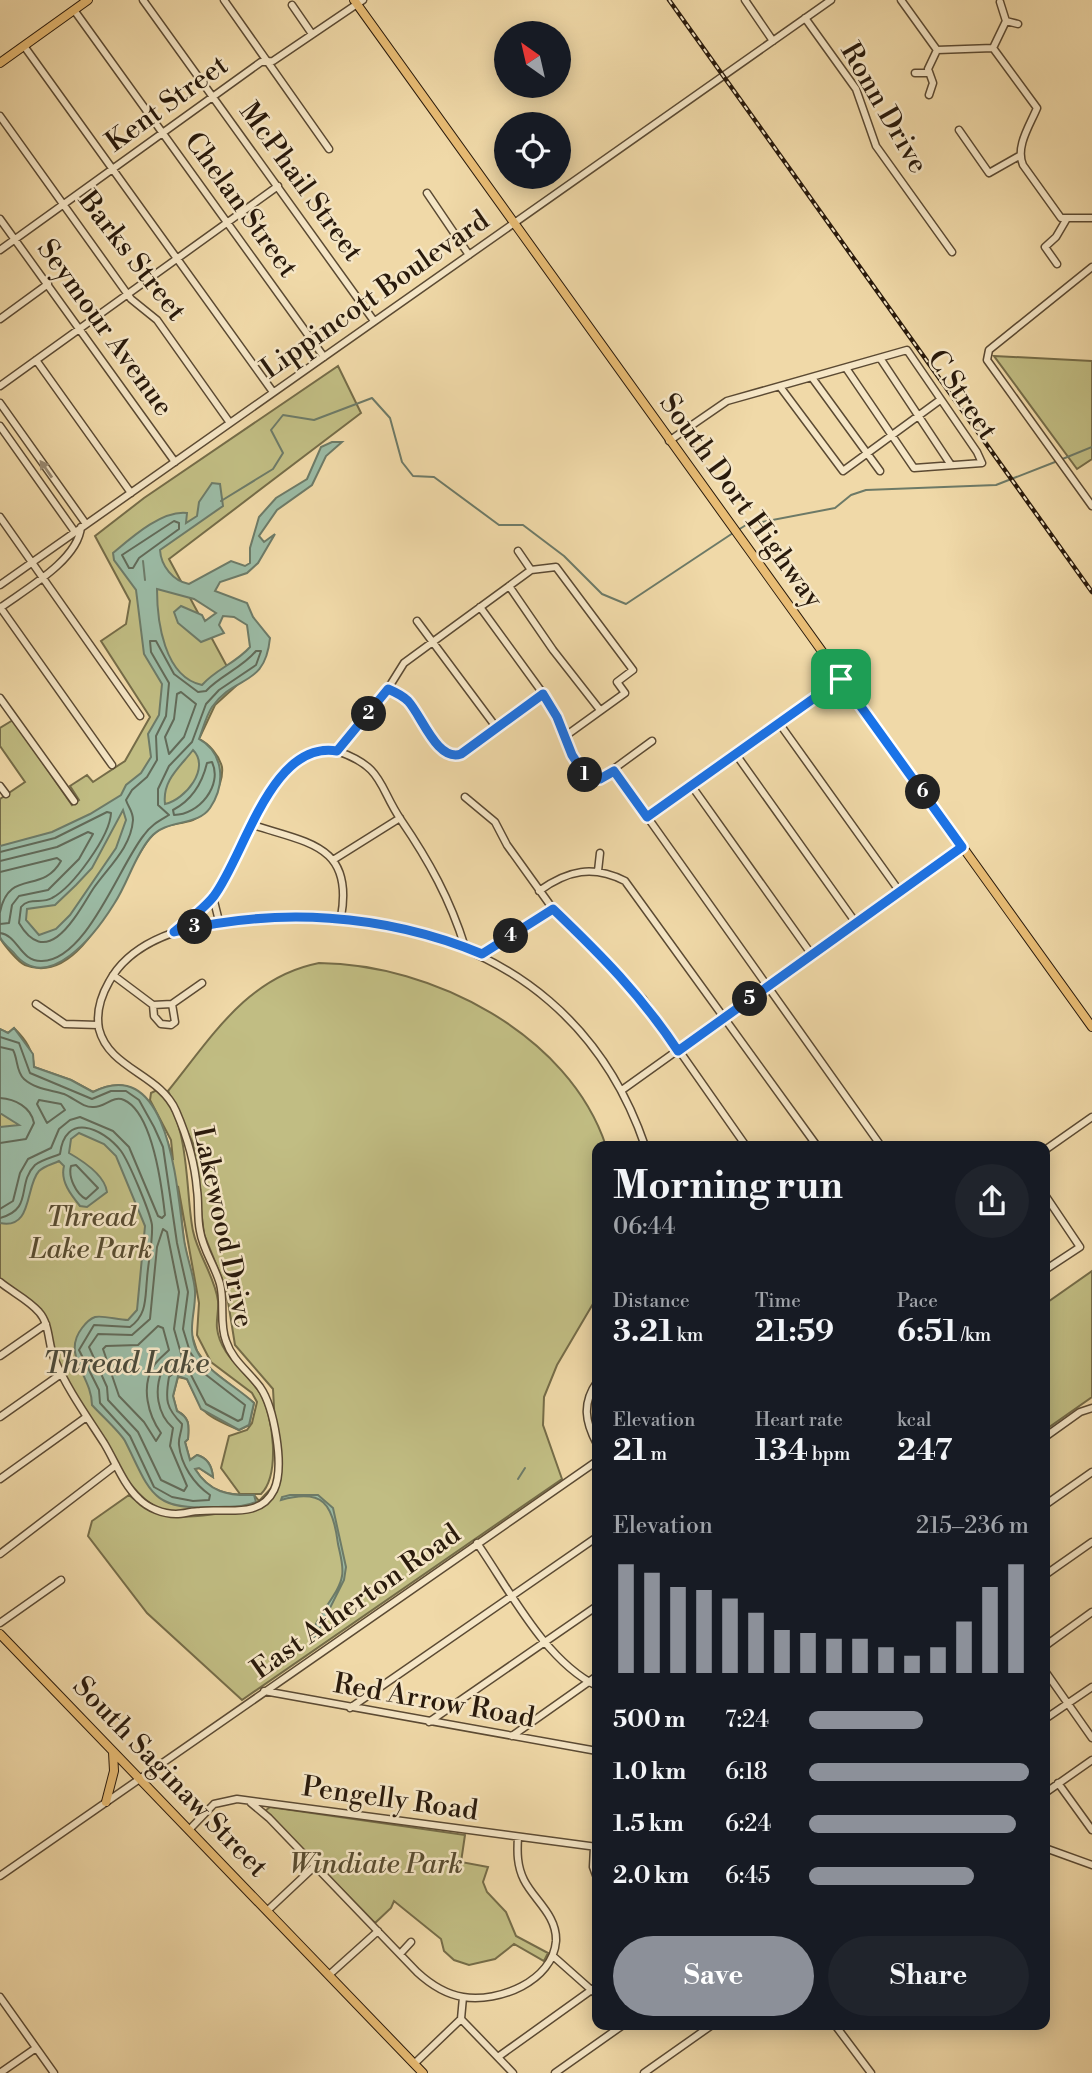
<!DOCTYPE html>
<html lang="en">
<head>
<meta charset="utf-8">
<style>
  body { margin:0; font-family:"Libre Bodoni",serif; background:#20242c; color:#f1f3f6; height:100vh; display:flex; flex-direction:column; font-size:26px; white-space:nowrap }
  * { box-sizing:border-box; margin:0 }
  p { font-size:23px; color:#9ea1a6 }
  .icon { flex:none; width:38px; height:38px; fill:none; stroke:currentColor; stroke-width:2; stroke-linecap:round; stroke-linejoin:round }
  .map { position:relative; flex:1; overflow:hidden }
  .side { position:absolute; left:592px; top:1141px; width:458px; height:889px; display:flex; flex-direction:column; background:#171b24; border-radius:14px; box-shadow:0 4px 18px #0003 }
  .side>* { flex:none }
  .needle { width:46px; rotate:326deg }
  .buttons { position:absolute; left:494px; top:21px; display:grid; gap:14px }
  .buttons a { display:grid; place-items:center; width:77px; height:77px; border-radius:50%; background:#171b24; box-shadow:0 4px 18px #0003; font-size:35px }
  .pin { position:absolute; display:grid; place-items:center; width:60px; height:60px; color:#fff; margin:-30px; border-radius:14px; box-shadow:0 4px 10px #0006 }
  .km { position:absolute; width:35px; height:35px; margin:-18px; border-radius:50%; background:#222; color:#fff; font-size:19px; line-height:35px; text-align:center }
  .round { display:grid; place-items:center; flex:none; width:74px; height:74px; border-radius:37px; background:#20242c }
  .summary { display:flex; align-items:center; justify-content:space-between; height:119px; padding:0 21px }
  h1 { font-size:38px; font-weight:700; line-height:52px }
  .metrics { display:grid; grid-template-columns:repeat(3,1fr); gap:10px; height:119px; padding:7px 21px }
  .metrics div { display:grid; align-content:center }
  .metrics b { font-size:30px; font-weight:700 }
  .metrics small { font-size:19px; font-weight:400 }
  .metrics p { font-size:19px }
  .chart { height:196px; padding:14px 21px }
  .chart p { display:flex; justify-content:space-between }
  .chart svg { width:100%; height:126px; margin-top:7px; stroke:#8c9099; stroke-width:6 }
  .action { display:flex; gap:14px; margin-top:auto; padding:14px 21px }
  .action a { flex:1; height:80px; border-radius:42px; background:#8c9099; color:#fff; font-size:28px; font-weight:700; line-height:80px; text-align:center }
  .action a+a { background:#20242c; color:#f1f3f6 }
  ul { padding:0 21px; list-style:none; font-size:23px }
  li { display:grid; grid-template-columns:112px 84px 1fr; align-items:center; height:52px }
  li i { height:18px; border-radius:9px; background:#8c9099 }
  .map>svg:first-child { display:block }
  .green { fill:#c1bd83; stroke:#756c48; stroke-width:2 }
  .water { fill:#9bbaa4; stroke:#6d7a67; stroke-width:2; fill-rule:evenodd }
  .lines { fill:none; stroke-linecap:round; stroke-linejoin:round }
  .shore { stroke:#626a58; stroke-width:2 }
  .stream { stroke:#6d7a67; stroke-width:2 }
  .minor-casing { stroke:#5b4a33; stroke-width:9 }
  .major-casing { stroke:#291a0c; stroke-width:10 }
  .minor { stroke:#f5e6c6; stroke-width:6 }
  .major { stroke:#e8bc74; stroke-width:8 }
  .rail-casing { stroke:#291a0c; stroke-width:4.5 }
  .rail { stroke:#f5e6c6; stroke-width:2; stroke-dasharray:5; stroke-linecap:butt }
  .oneway { fill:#998a72 }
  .route-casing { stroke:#fff; stroke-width:14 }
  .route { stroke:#1a73e8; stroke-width:9 }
  .labels { text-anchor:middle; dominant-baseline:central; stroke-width:5; stroke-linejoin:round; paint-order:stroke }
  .street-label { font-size:28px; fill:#291a0c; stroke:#f5e6c6 }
  .park-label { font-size:28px; font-style:italic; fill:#574b30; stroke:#f5e6c6 }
  .water-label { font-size:30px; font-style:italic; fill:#4b4a3a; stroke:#f5e6c6 }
</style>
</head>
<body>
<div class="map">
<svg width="1092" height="2073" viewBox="0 0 1092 2073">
  <rect width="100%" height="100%" fill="#f0d9a8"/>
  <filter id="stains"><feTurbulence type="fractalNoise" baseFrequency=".00286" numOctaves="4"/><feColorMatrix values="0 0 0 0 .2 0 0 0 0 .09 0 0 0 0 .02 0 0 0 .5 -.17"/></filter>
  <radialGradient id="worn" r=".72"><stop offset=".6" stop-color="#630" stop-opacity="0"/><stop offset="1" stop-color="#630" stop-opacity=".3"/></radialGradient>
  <path class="green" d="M994,356L1092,361V459L1077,469Z
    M338,366L361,413L169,559L237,685L215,705L199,739C209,744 219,755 222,767C224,783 208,814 193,820C175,826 164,822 150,838C122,870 86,989 25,965C18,962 4,945 0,938C0,927 0,819 0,799L25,782L0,746V728L13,720L72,805L79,800L70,786L87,775L93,782L125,761L150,717L101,641L126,624L130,601L95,536L144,498Z
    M319,963C432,964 569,1034 606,1146H597V1297L557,1365L544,1397L543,1425L562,1479L242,1700L147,1613L88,1536L92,1521L129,1495C166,1527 195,1515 240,1511C213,1504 181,1518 156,1507C123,1491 72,1392 56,1357C50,1344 52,1323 42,1312C31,1299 13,1289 0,1279V1029L8,1033L14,1028C26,1040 33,1050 34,1067L71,1080L93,1092C144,1066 162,1120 173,1160L171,1140L150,1100L151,1093L157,1090C191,1117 185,1193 193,1231C198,1255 215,1277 218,1301C219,1310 216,1319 217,1328C220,1356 246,1371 260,1393C274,1416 280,1475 261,1494H240L221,1468L229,1436L247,1430L252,1423L257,1402L252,1393L211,1362L197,1335L199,1303L178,1186L184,1242L195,1292L190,1329L197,1351L210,1369L254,1403L249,1425L239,1430C201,1414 204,1414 187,1379L178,1377L173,1396L177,1411C190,1418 189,1425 188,1439L185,1442L190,1460L197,1455C208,1458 212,1466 213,1477L199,1468L195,1469C209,1492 228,1496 254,1495L259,1501L278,1481L273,1389L235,1345L226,1289L204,1234L193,1143L168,1091C211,1038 247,977 319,963Z
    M1092,1271V1397L1045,1430V1304Z
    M270,1807L465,1835L461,1862L488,1867L483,1882L487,1892L506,1912L516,1936L548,1953L544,1961L514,1944L495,1959L469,1965L454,1960L444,1951L441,1939L394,1901L391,1908L375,1923L265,1811Z"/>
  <path class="water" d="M332,442H342L326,456L312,485L277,510L259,536L264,542L275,534L258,563L247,573L220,582L215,591L247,603L253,617L270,638C265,688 235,674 212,707C206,716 203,729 199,739C224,753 226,784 210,808C197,827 167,818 150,838C134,857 128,883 114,904C96,933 48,996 14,953C10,949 2,942 0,937C0,928 0,860 0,846L52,832L90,814L121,795L126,785L141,773L151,757L148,734L159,715L162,684L144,654L136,590L114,560L113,553C132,537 162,510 187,513L186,523L197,516L199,502L212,483L220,484L223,506L160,550C161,566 173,581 189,584L231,561L245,566L250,563V548L259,517L276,498L307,479L321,447ZM157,589L194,599L216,613L205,621L202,615L181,606L174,612L178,623L201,642L224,633L219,625L223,616L234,617L247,625L250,647C236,663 216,669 202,685C164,677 157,621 157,589ZM193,750C211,768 185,800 165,804C162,780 181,766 193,750ZM123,810L126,820L116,848L70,915L56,929L39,935L26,920L27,909L55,905L76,885L92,868Z
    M14,1028L33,1054L34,1067L71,1080L93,1092C171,1052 177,1193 184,1239C186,1256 194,1274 195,1291C196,1312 187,1328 196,1349C207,1373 235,1385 254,1403L249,1425L239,1430L201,1409L187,1379L178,1376L173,1396L177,1411C190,1418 189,1425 188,1439L185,1442L190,1460L197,1455C208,1458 212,1466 213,1477L199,1468L195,1469C209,1492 228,1496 254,1495L256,1502C243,1508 227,1506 213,1507C150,1511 150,1490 125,1441C120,1432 101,1415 92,1405C92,1376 61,1355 82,1328C85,1324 89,1319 95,1317C103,1315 118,1320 128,1320L137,1310L145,1226L116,1156L104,1144L79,1133L71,1139L69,1153C83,1161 105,1176 107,1192L87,1207L80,1206C71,1195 60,1181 64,1166L59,1161C53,1164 44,1166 39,1171C25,1186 33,1230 0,1223V1127L19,1125L0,1113V1029L8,1033Z
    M290,1495H318L333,1508L346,1567L344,1580L313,1642C308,1622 339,1597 342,1576C344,1566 340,1554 338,1544C333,1504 323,1488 281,1500L282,1497Z"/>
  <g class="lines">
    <path class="shore" d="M174,521L179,523V529L139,558L133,568H129L122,555Z
      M181,692L196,704L184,737L169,754L165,737L174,719L177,694Z
      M212,762C223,785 199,815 174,815L173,810C192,800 202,784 207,763Z
      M0,852L55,838L107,812L111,813C110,836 73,887 52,898C42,904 29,897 21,907L19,923C48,972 77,914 93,889C108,867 131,848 133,820C133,811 128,807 126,800L132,790L147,777L157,760L156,736L166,716L169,683L151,652L150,641H156L174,674L198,692L206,691C221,675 242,668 256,651H261L256,665L219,690L206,704L192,742L169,766L158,789V805L169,815C159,821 151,825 144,835C120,864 87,960 42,961C20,962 18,935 0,933
      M0,861L57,847L88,832L93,834L79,859L48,890L19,896L12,905L9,923L0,924
      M0,872L57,858L61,861C42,895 9,868 0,912
      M0,1037L19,1043L30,1073L92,1099L111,1091H126L139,1100L154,1127L163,1147L177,1243L188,1292L183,1329L190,1352L205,1374L245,1405L242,1419L238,1421L206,1404L190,1373L177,1370L169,1377C165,1400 166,1408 182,1424C182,1431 178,1438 179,1445C181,1465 194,1484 210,1495L209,1500L193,1501L172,1497L154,1487L130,1436L100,1403L99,1390L79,1350L94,1325L130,1327C147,1315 145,1299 147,1279C148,1262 153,1242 152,1225C150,1212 129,1162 121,1151C102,1127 65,1112 60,1154C53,1157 41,1160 35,1165C16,1184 34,1209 0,1218
      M0,1047L13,1050C18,1059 16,1072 24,1079C35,1089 51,1090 64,1094C74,1098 83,1108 94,1107C105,1107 113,1095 124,1100C153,1113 162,1188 165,1215L162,1218L158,1216L129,1147L113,1131L80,1117L70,1120L59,1129L51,1148L28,1159L20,1173L13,1201L0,1209
      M0,1098C15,1099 31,1107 34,1123L26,1139L0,1143
      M39,1100L61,1104L65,1110L47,1123L37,1104Z
      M76,1165L98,1188L86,1199C76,1194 68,1177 71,1166Z
      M163,1229L167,1232L179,1292L174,1329L182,1357L162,1371C154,1390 157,1414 173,1428L170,1446L187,1486L184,1491L161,1480L138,1432L108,1400L107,1387L89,1347L98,1334L132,1335L150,1319L157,1247Z
      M158,1326L163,1328L169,1350C164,1355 157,1360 153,1367C141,1387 148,1415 161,1433L156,1441L144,1422L119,1396L103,1349L106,1346L138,1345Z"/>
    <path class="stream" d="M1060,460L1092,447
      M221,501L273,469L283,453L271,430L283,415L314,420L372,398L390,418L402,462L413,476L434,477L499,525H523L564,556L602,594L626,604L733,533
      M738,530L746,525L835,508L851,495L866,490L996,485L1055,462
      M143,561L145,580
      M518,1479L525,1468"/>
    <g class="minor-casing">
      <path id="minor" d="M143,0L374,321
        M224,0L329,149
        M745,0L773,41
        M901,0L937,50L993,48L1037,108C1030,125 1015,147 1023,165L1061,218H1092
        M1000,2L1006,21
        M292,5L312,34
        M74,10L324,357
        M805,18L856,89L876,146L952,252
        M1006,21L1018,24
        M24,46L273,392
        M993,48L1006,21
        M915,73H929
        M929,95L933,83L928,69L937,50
        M0,116L131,299L157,320L230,423
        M959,130L989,173L1019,156
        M427,193L469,255
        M0,219L175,462
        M0,250L261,62L273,61L363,0
        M1057,264L1045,247L1056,237L1066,220
        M1092,267L989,350L987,360L1092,506
        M0,319L48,284
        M880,358L951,465
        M36,360L131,493
        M813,379L880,471
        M0,386L278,186
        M781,388L843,471L940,400
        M0,403L86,524
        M0,426L75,532
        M669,441L727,401L907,350L977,452L982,463L914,468L846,368
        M0,517L140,716
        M518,551L531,570
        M0,585L831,0
        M509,586L553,650L600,710
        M0,607L112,765
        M480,607L547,699L572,755L588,777L600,779L652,741
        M0,608C26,589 78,560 81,527
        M417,621L496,727
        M388,689L407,699L443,752L453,755L461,753L543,694
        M0,698L74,801
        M779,723L900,892
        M337,751C384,767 378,786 401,820C429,861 450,899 465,947
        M735,753L856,923
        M614,770L881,1146
        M691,785L812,955
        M0,786L6,794
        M465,797L495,822L507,845L553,909L643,999L746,1146
        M647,817L841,679
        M253,825C308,843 354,845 341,917
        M333,860L400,818
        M598,871L600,853
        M539,891C568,870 593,865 625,881L817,1146
        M213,897L219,921
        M175,931C195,914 213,898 227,876C252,837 275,740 337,751L379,703L404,663L531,570L556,567L633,670L617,682L625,693L564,737
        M482,954L553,909
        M113,975L153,1005L154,1016L161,1024L171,1025L175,1022L172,1004
        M36,1004L65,1024L98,1025
        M153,1005L172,1004L202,983
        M622,1090L962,847
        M1045,1150L1092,1117
        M1045,1195L1080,1247L1045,1270
        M0,1282C12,1292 29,1300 39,1312C50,1324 48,1344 54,1358C67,1389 86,1415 104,1443C115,1461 123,1484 139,1499C148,1508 163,1514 176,1514C184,1514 192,1511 200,1511C226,1508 260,1519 274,1490C285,1467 274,1407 260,1387C248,1371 232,1360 226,1341C219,1323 225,1303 220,1284C215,1266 203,1250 200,1231C197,1217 199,1203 197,1190C195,1164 186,1134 176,1111C160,1074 109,1069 99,1029C96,1013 101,996 109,982C151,903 317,912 392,927C515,952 604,1026 645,1146
        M0,1356L46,1324
        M597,1382C582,1403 585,1422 597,1444
        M0,1417L61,1374
        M1045,1437L1080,1412L1092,1408
        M0,1479L85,1418
        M1045,1505L1092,1472
        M477,1543C509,1589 545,1661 597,1686
        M0,1554L116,1465
        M1045,1575L1092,1542
        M0,1623L61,1580
        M1045,1646L1092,1612
        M1045,1671L1092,1738
        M264,1691L597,1751
        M350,1708L597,1537
        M1045,1719L1092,1687
        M429,1722L597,1606
        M512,1736L597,1676
        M1058,1783L1092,1830
        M1045,1793L1092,1760
        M251,1803L269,1818L417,1972C430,1984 445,1994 463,1997C499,2003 553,1981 556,1941C557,1915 534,1900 524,1880C517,1866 517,1852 518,1837
        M189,1830L214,1804L237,1799L597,1847
        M594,1847L593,1867L597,1878
        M1045,1848L1092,1865
        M0,1876L597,1461
        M267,1911L315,1866
        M400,1954L411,1942
        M553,1956L597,1995
        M329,1975L378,1931
        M0,1997L54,2073
        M463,1997L461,2019L513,2073
        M835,2025L871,2073
        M498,2057L597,1986
        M414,2064L461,2019
        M0,2073L36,2048
        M555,2073L623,2025
        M644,2073L712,2025"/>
    </g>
    <g class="major-casing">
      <path id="major" d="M354,0L1092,1027
        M0,63L88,0
        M0,1634L423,2073
        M106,1802L114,1771L113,1752"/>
    </g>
    <use href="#minor" class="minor"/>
    <use href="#major" class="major"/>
    <g class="rail-casing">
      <path id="rail" d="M669,0L1092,592"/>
    </g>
    <use href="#rail" class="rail"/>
  </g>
  <defs><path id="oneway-solid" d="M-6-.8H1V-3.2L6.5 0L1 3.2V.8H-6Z" transform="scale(1.75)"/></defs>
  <use class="oneway" href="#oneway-solid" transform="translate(46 469) rotate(-125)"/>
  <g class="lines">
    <g class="route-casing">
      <path id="route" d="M841,679L962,847L678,1051C641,995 601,955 553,909L482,954C384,913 276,907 174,932C187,921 204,909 214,896C245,855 271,740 337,751L388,689C395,692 403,696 408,701C422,716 437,762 461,754L543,694L557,717L572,755L587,778L600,779L614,771L647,817Z"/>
    </g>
    <use href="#route" class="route"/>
  </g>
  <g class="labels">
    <g class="street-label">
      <text transform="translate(167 104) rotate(-36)">Kent Street</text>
      <text transform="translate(884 108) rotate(60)">Ronn Drive</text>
      <text transform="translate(301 182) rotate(54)">McPhail Street</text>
      <text transform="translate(241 205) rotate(54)">Chelan Street</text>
      <text transform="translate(132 256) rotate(52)">Barks Street</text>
      <text transform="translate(375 295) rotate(-35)">Lippincott Boulevard</text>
      <text transform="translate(105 328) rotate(54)">Seymour Avenue</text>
      <text transform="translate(962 395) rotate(56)">C Street</text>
      <text transform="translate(741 501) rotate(54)">South Dort Highway</text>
      <text transform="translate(223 1227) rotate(78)">Lakewood Drive</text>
      <text transform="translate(356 1602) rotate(-35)">East Atherton Road</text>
      <text transform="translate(434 1701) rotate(10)">Red Arrow Road</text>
      <text transform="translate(170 1777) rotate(46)">South Saginaw Street</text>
      <text transform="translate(390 1799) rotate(8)">Pengelly Road</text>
    </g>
    <g class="park-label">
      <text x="91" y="1217">Thread<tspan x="91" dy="32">Lake Park</tspan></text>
      <text x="376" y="1864">Windiate Park</text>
    </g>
    <g class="water-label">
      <text x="126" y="1364">Thread Lake</text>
    </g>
  </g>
  <rect width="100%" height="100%" filter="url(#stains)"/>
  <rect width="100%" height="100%" fill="url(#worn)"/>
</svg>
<div class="buttons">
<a><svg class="needle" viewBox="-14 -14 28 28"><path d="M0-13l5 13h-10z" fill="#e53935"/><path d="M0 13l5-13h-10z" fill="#9ea1a6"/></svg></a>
<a><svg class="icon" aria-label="locate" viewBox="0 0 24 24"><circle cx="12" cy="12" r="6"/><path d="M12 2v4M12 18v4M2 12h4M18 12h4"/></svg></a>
</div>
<div class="pin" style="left:841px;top:679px;background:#1e9e55"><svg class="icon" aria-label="arrive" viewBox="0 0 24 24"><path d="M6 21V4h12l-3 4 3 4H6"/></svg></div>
<b class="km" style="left:585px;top:775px">1</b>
<b class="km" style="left:369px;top:714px">2</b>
<b class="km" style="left:195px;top:927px">3</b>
<b class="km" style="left:511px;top:936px">4</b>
<b class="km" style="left:750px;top:999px">5</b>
<b class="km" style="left:923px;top:792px">6</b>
<section class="side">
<div class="summary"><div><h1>Morning run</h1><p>06:44</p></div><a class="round"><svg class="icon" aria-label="share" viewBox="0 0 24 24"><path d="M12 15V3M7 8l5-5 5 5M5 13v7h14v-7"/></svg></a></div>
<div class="metrics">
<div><p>Distance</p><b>3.21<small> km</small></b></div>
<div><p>Time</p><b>21:59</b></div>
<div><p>Pace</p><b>6:51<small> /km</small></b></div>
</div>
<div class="metrics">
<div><p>Elevation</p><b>21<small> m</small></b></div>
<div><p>Heart rate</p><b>134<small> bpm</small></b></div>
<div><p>kcal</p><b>247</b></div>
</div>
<div class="chart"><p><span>Elevation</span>215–236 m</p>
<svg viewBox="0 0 160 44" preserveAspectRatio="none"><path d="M5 44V6M15 44V9M25 44V14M35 44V15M45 44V18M55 44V23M65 44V29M75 44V30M85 44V32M95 44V32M105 44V35M115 44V38M125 44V35M135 44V26M145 44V14M155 44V6"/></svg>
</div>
<ul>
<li><b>500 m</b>7:24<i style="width:52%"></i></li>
<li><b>1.0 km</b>6:18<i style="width:100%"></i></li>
<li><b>1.5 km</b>6:24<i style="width:94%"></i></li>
<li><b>2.0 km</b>6:45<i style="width:75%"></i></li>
</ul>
<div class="action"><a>Save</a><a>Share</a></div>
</section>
</div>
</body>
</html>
